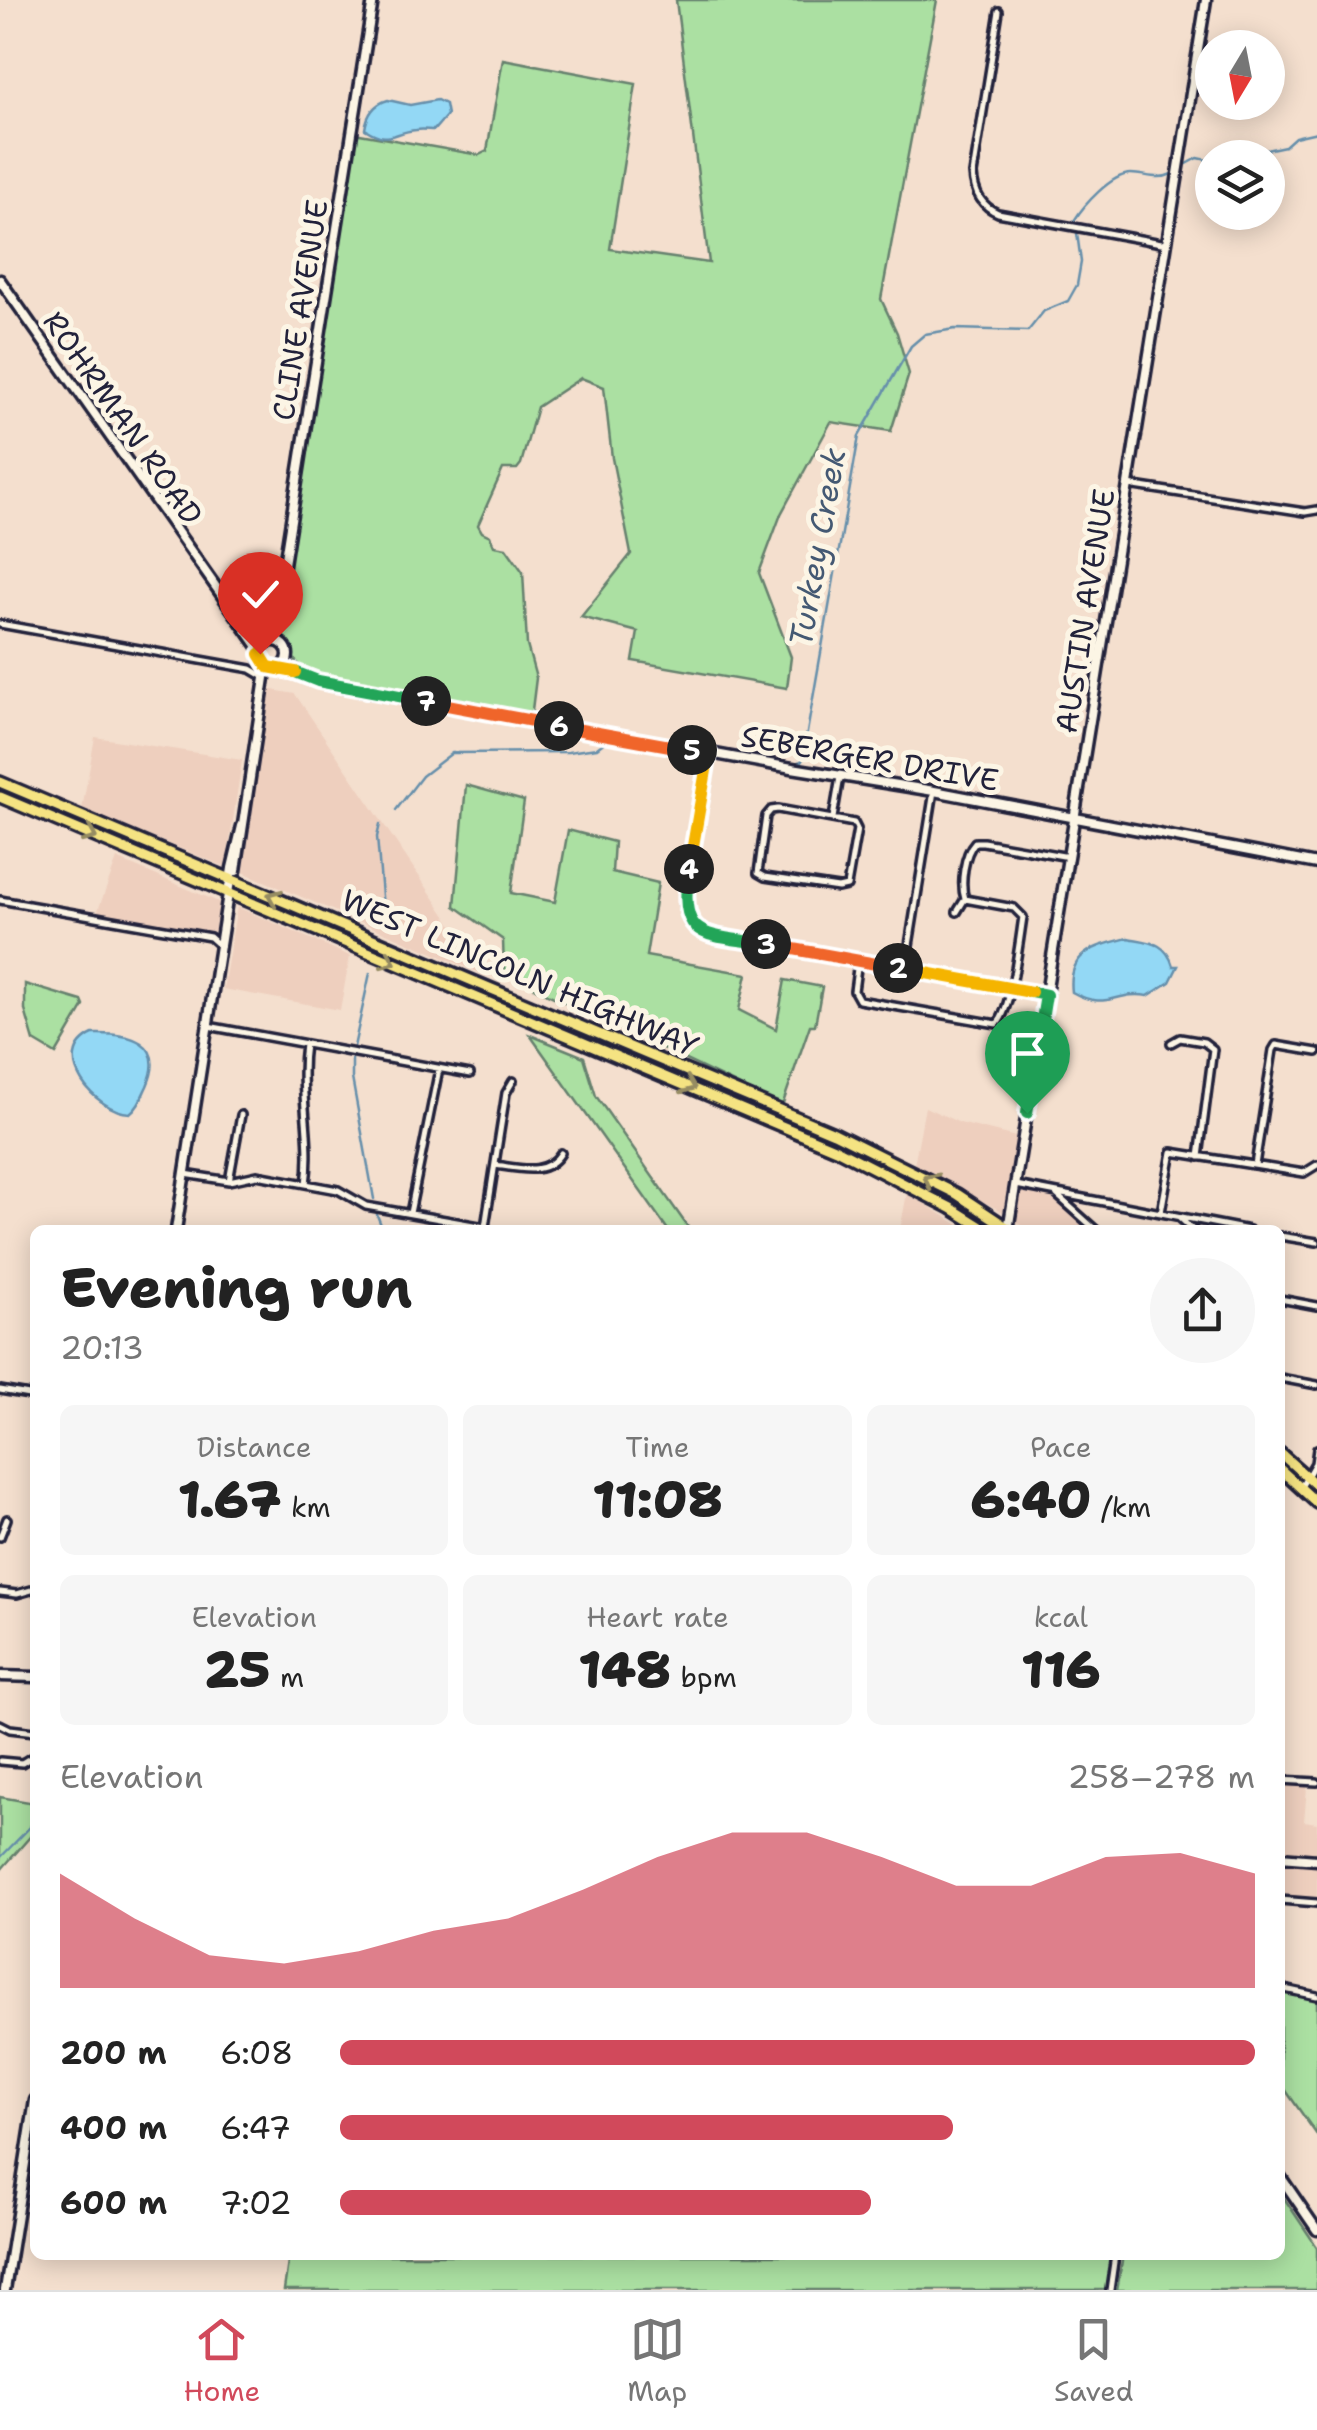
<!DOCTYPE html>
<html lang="en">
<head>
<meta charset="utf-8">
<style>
  body { margin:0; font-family:"Shantell Sans",sans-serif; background:#f6f6f6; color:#222; height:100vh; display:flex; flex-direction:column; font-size:38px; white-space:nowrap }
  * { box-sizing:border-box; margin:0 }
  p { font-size:32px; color:#767676 }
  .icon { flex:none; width:55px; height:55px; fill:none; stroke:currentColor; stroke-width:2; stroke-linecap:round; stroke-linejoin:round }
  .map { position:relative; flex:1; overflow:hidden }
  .sheet { position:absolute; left:30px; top:1225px; width:1255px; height:1035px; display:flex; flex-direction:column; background:#fff; border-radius:15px; box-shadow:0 5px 25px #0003 }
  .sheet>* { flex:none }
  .needle { width:65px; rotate:190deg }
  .controls { position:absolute; left:1195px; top:30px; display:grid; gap:20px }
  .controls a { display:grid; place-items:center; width:90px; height:90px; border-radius:50%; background:#fff; box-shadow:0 5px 25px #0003; font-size:50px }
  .pin { position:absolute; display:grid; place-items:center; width:85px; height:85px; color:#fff; margin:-102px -42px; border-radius:50% 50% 50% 0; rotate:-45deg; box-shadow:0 0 10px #0007 }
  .pin .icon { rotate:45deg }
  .km { position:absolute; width:50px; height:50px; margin:-25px; border-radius:50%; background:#222; color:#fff; font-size:28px; line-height:50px; text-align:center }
  .round { display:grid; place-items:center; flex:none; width:105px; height:105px; border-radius:52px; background:#f6f6f6 }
  .head { display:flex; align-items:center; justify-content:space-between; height:170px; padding:0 30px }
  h1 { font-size:55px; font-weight:800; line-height:75px }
  .metrics { display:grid; grid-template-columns:repeat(3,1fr); gap:15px; height:170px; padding:10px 30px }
  .metrics div { display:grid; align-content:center; border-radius:15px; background:#f6f6f6; text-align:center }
  .metrics b { font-size:50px; font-weight:800 }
  .metrics small { font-size:28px; font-weight:400 }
  .metrics p { font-size:28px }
  .chart { height:280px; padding:20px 30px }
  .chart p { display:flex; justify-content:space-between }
  .chart svg { width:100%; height:180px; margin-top:10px; fill:#d1495b; opacity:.7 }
  ul { padding:0 30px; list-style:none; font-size:32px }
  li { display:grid; grid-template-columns:160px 120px 1fr; align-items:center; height:75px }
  li i { height:25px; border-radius:12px; background:#d1495b }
  .tab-bar { display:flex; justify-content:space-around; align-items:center; height:140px; border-top:2px solid #e0e0e0; background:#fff; font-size:28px; color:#767676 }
  .tab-bar a { display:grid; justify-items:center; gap:5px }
  .tab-bar .on { color:#d1495b }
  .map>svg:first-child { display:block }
  .built { fill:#eecfbe }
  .green { fill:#abe0a2; stroke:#66816e; stroke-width:2.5 }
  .water { fill:#93d8f5; stroke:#668fab; stroke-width:2.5 }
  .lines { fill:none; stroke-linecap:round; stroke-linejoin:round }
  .stream { stroke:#668fab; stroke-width:2.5 }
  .street-casing { stroke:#22223b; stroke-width:12 }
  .secondary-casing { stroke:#22223b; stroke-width:15 }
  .primary-casing { stroke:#22223b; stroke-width:16 }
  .street { stroke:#fcf5e5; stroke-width:5 }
  .secondary { stroke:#fcf5e5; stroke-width:8 }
  .primary { stroke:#f5e382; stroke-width:9 }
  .oneway { stroke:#968c62 }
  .split-1-casing { stroke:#fff; stroke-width:20 }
  .split-2-casing { stroke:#fff; stroke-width:20 }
  .split-3-casing { stroke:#fff; stroke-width:20 }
  .split-4-casing { stroke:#fff; stroke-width:20 }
  .split-5-casing { stroke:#fff; stroke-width:20 }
  .split-6-casing { stroke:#fff; stroke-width:20 }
  .split-7-casing { stroke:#fff; stroke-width:20 }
  .split-8-casing { stroke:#fff; stroke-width:20 }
  .split-9-casing { stroke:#fff; stroke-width:20 }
  .split-1 { stroke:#22a559; stroke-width:12 }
  .split-2 { stroke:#f5b400; stroke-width:12 }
  .split-3 { stroke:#f0652b; stroke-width:12 }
  .split-4 { stroke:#22a559; stroke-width:12 }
  .split-5 { stroke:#f5b400; stroke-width:12 }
  .split-6 { stroke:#f0652b; stroke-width:12 }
  .split-7 { stroke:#f0652b; stroke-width:12 }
  .split-8 { stroke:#22a559; stroke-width:12 }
  .split-9 { stroke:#f5b400; stroke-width:12 }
  .labels { text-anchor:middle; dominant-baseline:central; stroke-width:10; stroke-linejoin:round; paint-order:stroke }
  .street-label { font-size:30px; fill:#22223b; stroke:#fcf5e5 }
  .water-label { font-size:32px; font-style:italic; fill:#445973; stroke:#fcf5e5 }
</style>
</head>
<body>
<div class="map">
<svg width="1317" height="2290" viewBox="0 0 1317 2290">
  <rect width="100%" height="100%" fill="#f4dfce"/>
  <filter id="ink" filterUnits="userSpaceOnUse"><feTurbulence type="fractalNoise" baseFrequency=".01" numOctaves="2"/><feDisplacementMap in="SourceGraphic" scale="20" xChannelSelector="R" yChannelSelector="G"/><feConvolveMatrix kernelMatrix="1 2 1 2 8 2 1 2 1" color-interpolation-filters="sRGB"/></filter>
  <g filter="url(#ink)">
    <path class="built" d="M267,689L295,694L487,976L243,872Z
      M95,737L242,760L226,867L82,809Z
      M117,859L221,903L218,930L208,932L97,913Z
      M237,907L350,956L340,1010L223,989Z
      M925,1107L960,1123L1016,1137L1003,1212L914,1165Z
      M1021,1190L1051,1197L1091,1230H1027L1015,1221Z
      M907,1193L967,1230H900Z
      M1280,1785L1307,1787L1304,1821L1317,1823V1903L1280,1900Z"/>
    <path class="green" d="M676,0H937L881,299L897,333L909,374L891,431L831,422L781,514L759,573L791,657L787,688L633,661L638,632L581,617L631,554L612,458L604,387L581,378L537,407L521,464L517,469H503L478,525L482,532L490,536L494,546L506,548L523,572L527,645L536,678L531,718L317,679C297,667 281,646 277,622L354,133L479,155L487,151L503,59L636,84L610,249L709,263Z
      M466,785L524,801L511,893L555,902L568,830L614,842L612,872L658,883L646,956L747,974L739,1010L776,1029L785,980L822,987L815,1025H810L782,1106L541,991L504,971L503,940L455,906Z
      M25,984L82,1001L84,1006L56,1054L34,1041L25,1010Z
      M530,1035L584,1057L596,1096L690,1230H668Z
      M0,1797L35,1803V1831L0,1871Z
      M1280,1990L1317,2000V2135L1280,2082Z
      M1280,2192L1317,2247V2290H1117L1123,2255H1280Z
      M289,2255H1113L1107,2290H284Z"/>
    <path class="water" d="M388,100L410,105L437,100L445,104L447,115L434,130C428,130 422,129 416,130C392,132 390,145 365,129C367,115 374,104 388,100Z
      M1128,938C1148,942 1166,941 1173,966H1178L1170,982L1148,996C1116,990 1107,1012 1072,992C1067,951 1097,946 1128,938Z
      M93,1034C129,1033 167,1041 147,1086C142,1096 139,1106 130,1113C96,1112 48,1055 93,1034Z"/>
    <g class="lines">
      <path class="stream" d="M1228,158L1285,146L1295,137L1317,132
        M1187,164L1198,158L1212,161
        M1074,221C1083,206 1111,174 1131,174C1146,174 1157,181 1172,174
        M616,731L795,763L802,761L859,436L911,346L925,334L955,329L1028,331L1044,311L1068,301L1077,285L1081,262L1077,233
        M396,810L422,776L452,753L568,752L597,748L606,741
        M380,824L377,837L383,908
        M384,919L386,925
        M354,1047L370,973
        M352,1059V1078L374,1199
        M377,1215L383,1230
        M0,1858L30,1827L35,1816"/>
      <g class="street-casing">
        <path id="street" d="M999,11L973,174C974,191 981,206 998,213L1167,244
          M1128,485L1305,512L1317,510
          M0,624L251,669L263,676
          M709,753L684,899C685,916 691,926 706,933L1046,995
          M778,809L854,823L857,829L847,886L838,888L765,877L758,873L766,816L771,810Z
          M833,818L840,777
          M0,900L210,937L220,946
          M957,912L965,899
          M858,961L854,991L859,1000L997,1024C1012,1008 1019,942 1023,917L1014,908L965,899C960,884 964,854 975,842H983L1069,857
          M905,970L934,791
          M208,1026L470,1074
          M1171,1043L1180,1038L1204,1042L1213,1049L1199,1157
          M305,1044C298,1091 313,1137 306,1184
          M495,1165C519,1168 546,1177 561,1153
          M1255,1165L1273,1050L1276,1045L1317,1052
          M185,1174L229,1181L257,1175L338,1190L366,1206L485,1227
          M229,1181L241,1115
          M1016,1185L1249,1230
          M1057,1195L1096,1230
          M1161,1212L1172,1152L1304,1173L1317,1165
          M410,1213L439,1069
          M1180,1218L1193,1230
          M485,1227L506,1093L513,1081
          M1280,1236L1317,1242
          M1280,1299L1317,1306
          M1280,1378L1317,1385
          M0,1390L35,1396
          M1301,1487L1315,1463L1317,1449
          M0,1537L7,1519
          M0,1592L17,1594L35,1589
          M0,1724L10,1729L35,1732
          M0,1761L22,1763L35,1755
          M1280,1780L1317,1782
          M1280,1900L1317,1903
          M1280,1988L1317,1996
          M1110,2290L1115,2255"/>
      </g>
      <g class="secondary-casing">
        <path id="secondary" d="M0,280L261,651
          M260 655a14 14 0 1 1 28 0a14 14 0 1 1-28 0Z
          M267,643L274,628L373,0
          M281,667L327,683L792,768L934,791L1317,864
          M236,871L265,678L263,663
          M176,1230L232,868L242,826
          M1008,1230L1206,0
          M0,1676L35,1677
          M1280,1857L1317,1860
          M1280,2176L1317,2230
          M5,2290L35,2100"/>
      </g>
      <g class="primary-casing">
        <path id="primary" d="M0,782L834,1133L957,1194L1011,1230
          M0,797L836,1149L951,1208L986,1230
          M1280,1453L1317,1486
          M1280,1469L1317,1503"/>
      </g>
      <use href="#street" class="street"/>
      <use href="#secondary" class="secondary"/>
      <use href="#primary" class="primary"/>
    </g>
    <defs><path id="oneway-chevron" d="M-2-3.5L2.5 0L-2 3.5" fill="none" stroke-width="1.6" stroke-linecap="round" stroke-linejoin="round" transform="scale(2.5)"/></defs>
    <g class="oneway">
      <use href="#oneway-chevron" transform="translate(90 835) rotate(23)"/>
      <use href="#oneway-chevron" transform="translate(274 897) rotate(-157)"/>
      <use href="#oneway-chevron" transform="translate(389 961) rotate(23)"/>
      <use href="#oneway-chevron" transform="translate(689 1086) rotate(22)"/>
      <use href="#oneway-chevron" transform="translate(930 1180) rotate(-152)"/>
    </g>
  </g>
  <g class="lines" filter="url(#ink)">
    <g class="split-1-casing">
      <path id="split-1" d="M1027,1113L1046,995L1031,992"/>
    </g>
    <g class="split-2-casing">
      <path id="split-2" d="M898,968L1031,992"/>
    </g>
    <g class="split-3-casing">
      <path id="split-3" d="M766,944L898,968"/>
    </g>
    <g class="split-4-casing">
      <path id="split-4" d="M689,869C677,942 706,934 766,944"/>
    </g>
    <g class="split-5-casing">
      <path id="split-5" d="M689,869L709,753L692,750"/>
    </g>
    <g class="split-6-casing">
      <path id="split-6" d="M559,726L692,750"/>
    </g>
    <g class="split-7-casing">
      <path id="split-7" d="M426,701L559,726"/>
    </g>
    <g class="split-8-casing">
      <path id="split-8" d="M295,672L318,681L426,701"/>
    </g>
    <g class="split-9-casing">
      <path id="split-9" d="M260,654L268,667L295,672"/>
    </g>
    <use href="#split-1" class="split-1"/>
    <use href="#split-2" class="split-2"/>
    <use href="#split-3" class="split-3"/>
    <use href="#split-4" class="split-4"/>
    <use href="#split-5" class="split-5"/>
    <use href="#split-6" class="split-6"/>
    <use href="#split-7" class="split-7"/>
    <use href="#split-8" class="split-8"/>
    <use href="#split-9" class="split-9"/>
  </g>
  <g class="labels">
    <g class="street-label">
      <text transform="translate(300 310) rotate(-81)">CLINE AVENUE</text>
      <text transform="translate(123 418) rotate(55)">ROHRMAN ROAD</text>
      <text transform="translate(1085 611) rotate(-81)">AUSTIN AVENUE</text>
      <text transform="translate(870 758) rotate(10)">SEBERGER DRIVE</text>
      <text transform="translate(520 973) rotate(23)">WEST LINCOLN HIGHWAY</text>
    </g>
    <g class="water-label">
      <text transform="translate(817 547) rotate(-80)">Turkey Creek</text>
    </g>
  </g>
</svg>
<div class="controls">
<a><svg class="needle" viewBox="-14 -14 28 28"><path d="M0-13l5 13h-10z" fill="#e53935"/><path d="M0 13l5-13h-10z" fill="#767676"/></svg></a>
<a><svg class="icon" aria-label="layers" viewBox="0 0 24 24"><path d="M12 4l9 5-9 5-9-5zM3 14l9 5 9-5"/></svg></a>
</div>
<div class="pin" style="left:1027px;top:1113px;background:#1e9e55"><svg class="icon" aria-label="arrive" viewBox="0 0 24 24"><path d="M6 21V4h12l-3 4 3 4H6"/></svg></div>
<div class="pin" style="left:260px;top:654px;background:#d93025"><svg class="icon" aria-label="check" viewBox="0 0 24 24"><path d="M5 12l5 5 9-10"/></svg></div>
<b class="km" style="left:898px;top:968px">2</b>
<b class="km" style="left:766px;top:944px">3</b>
<b class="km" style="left:689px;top:869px">4</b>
<b class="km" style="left:692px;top:750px">5</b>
<b class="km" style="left:559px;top:726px">6</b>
<b class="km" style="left:426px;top:701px">7</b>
<section class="sheet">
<div class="head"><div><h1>Evening run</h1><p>20:13</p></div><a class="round"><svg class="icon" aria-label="share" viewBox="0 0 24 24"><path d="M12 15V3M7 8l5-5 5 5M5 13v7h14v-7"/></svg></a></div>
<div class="metrics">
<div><p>Distance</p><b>1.67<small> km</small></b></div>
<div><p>Time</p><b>11:08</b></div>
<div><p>Pace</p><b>6:40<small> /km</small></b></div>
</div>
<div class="metrics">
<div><p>Elevation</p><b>25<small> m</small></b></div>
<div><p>Heart rate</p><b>148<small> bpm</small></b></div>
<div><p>kcal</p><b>116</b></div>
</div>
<div class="chart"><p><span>Elevation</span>258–278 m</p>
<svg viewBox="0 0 160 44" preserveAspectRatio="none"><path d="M0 44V16L10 27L20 36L30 38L40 35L50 30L60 27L70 20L80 12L90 6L100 6L110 12L120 19L130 19L140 12L150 11L160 16V44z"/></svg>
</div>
<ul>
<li><b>200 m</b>6:08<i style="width:100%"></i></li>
<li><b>400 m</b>6:47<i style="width:67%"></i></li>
<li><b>600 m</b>7:02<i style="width:58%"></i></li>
</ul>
</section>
</div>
<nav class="tab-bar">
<a class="on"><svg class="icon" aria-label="home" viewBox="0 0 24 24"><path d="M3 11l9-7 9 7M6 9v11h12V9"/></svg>Home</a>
<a><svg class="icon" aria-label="map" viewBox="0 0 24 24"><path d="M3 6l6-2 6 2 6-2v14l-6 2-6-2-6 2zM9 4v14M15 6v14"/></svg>Map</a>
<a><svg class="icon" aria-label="saved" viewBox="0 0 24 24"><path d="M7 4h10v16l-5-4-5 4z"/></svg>Saved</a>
</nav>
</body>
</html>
